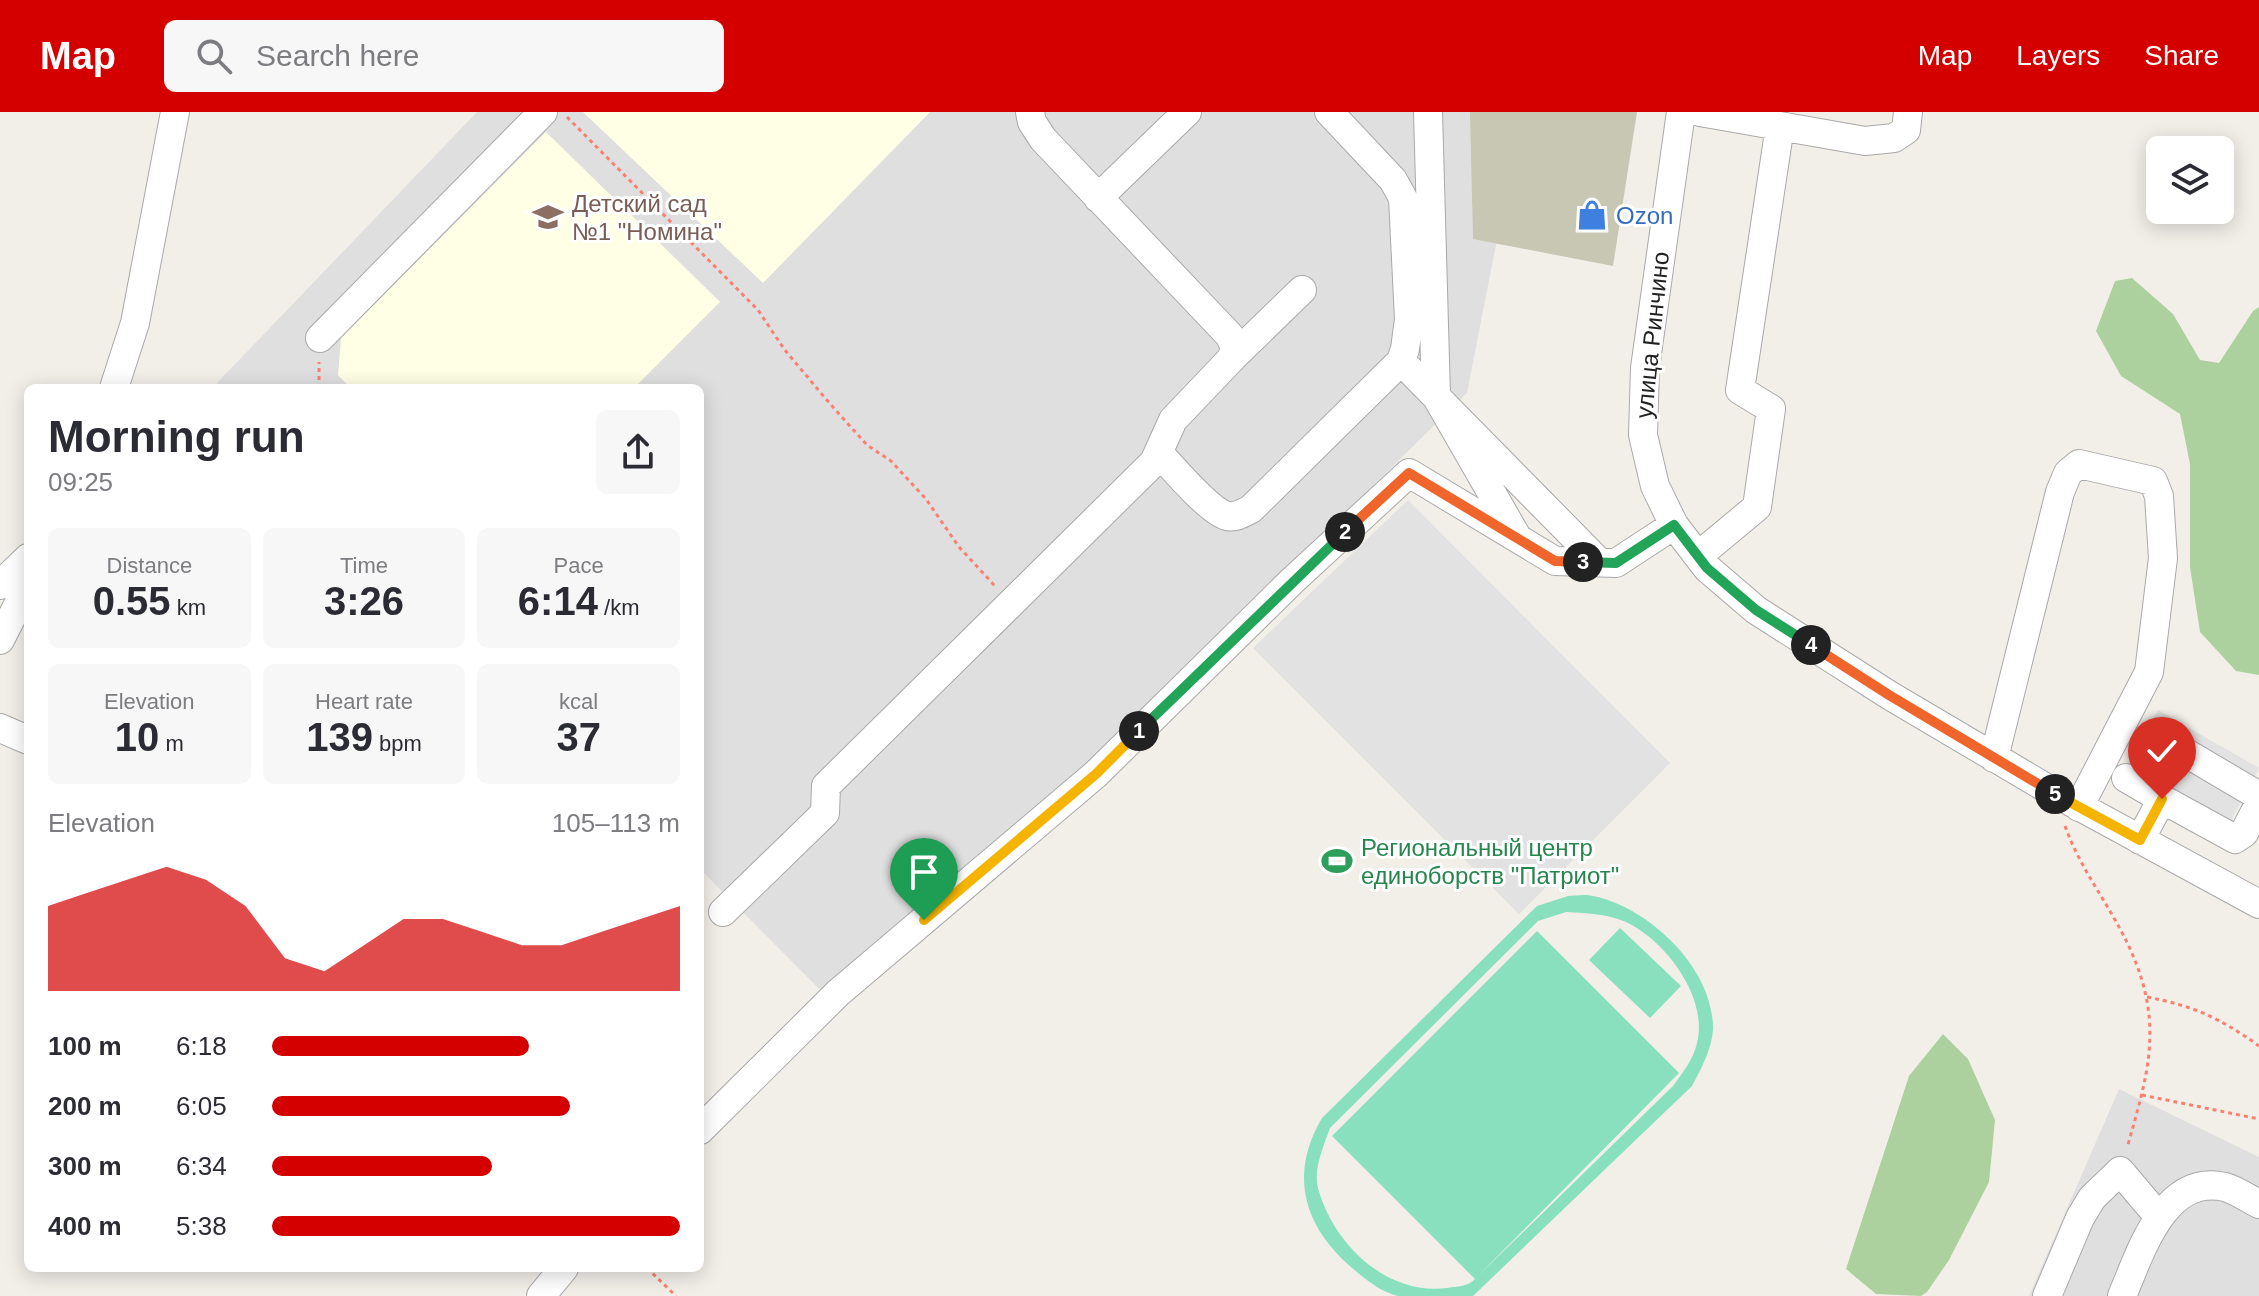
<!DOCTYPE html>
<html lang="en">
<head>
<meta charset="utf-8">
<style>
  body { margin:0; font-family:Helvetica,sans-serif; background:#f7f7f7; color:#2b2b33; height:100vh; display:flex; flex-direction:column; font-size:30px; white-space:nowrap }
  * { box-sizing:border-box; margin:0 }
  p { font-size:26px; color:#7c7c81 }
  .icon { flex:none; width:44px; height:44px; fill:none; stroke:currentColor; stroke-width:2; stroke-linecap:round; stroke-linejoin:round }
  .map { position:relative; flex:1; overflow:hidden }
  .side { position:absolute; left:24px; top:272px; width:680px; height:888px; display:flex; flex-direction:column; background:#fff; border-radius:12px; box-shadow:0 4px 20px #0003 }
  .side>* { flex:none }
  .controls { position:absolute; left:2146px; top:24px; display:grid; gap:16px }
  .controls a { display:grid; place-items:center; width:88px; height:88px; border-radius:12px; background:#fff; box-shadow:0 4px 20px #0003; font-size:40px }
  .pin { position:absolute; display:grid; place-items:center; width:68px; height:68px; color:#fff; margin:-82px -34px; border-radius:50% 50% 50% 0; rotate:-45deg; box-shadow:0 0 8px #0007 }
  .pin .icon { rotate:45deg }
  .km { position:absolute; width:40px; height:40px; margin:-20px; border-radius:50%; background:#222; color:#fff; font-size:22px; line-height:40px; text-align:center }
  .round { display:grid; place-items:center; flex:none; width:84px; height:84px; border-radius:12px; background:#f7f7f7 }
  .summary { display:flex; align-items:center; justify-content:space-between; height:136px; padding:0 24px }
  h1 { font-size:44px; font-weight:700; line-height:60px }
  .figures { display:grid; grid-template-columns:repeat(3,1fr); gap:12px; height:136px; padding:8px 24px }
  .figures div { display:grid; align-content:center; border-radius:12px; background:#f7f7f7; text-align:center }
  .figures b { font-size:40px; font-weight:700 }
  .figures small { font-size:22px; font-weight:400 }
  .figures p { font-size:22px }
  .chart { height:224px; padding:16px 24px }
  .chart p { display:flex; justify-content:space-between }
  .chart svg { width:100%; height:144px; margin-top:8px; fill:#d40000; opacity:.7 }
  ul { padding:0 24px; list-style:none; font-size:26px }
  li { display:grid; grid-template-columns:128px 96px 1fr; align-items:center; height:60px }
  li i { height:20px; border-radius:10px; background:#d40000 }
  header { display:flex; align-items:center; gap:48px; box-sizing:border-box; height:112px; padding:0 40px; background:#d40000; color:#fff }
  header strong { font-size:38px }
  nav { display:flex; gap:44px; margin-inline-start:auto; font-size:28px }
  .search { width:560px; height:72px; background:#f7f7f7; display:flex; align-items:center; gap:20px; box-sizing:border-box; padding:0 28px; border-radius:12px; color:#7c7c81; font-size:30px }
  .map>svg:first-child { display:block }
  .residential { fill:#e0dfdf }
  .education { fill:#ffffe5 }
  .construction { fill:#c7c7b4 }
  .forest { fill:#add19e }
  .pitch { fill:#88e0be; fill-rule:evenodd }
  .parking { fill:#e2e2e2 }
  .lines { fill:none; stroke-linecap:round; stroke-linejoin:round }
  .minor-casing { stroke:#a9a9a9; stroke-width:30 }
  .path { stroke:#fa8072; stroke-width:3; stroke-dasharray:4 4; stroke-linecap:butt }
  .minor { stroke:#fff; stroke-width:28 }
  .split-1-casing { stroke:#fff; stroke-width:16 }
  .split-2-casing { stroke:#fff; stroke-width:16 }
  .split-3-casing { stroke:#fff; stroke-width:16 }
  .split-4-casing { stroke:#fff; stroke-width:16 }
  .split-5-casing { stroke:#fff; stroke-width:16 }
  .split-6-casing { stroke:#fff; stroke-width:16 }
  .split-1 { stroke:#f5b400; stroke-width:10 }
  .split-2 { stroke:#22a559; stroke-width:10 }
  .split-3 { stroke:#f0652b; stroke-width:10 }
  .split-4 { stroke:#22a559; stroke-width:10 }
  .split-5 { stroke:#f0652b; stroke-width:10 }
  .split-6 { stroke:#f5b400; stroke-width:10 }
  .labels { text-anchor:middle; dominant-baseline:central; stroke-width:6; stroke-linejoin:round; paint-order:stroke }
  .education-label { font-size:24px; fill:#785e54; stroke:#fff; text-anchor:start }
  .shop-label { font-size:24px; fill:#366cbe; stroke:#fff; text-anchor:start }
  .street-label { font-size:24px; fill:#222; stroke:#fff }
  .leisure-label { font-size:24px; fill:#27864d; stroke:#fff; text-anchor:start }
</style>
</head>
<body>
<header>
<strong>Map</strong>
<div class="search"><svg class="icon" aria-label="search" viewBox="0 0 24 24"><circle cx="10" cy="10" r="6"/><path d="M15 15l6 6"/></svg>Search here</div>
<nav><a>Map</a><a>Layers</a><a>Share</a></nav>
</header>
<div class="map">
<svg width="2259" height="1184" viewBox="0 0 2259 1184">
  <rect width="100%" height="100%" fill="#f2efe9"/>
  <path class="residential" d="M477,0H583L763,170L930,0H1522L1467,281L841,899L700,757V276H634L719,189L546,21L338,263L351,276H222L217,271Z
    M2119,977L2259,1045V1184H2029Z"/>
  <path class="education" d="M583,0H930L763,171Z
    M546,20L720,190L634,276H351L338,263L341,226Z"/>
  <path class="construction" d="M1470,0H1637L1613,154L1473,127Z"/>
  <path class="forest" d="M2132,166L2173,202L2200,248L2219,251L2253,199L2259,195V563L2236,559L2200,520L2190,455V352L2180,302L2121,264L2096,219L2115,169Z
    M1943,922L1968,947L1995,1008L1989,1070L1949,1148L1927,1180L1921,1184L1876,1182L1846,1157L1909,964Z"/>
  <path class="pitch" d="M1568,784C1576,784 1585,782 1593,784C1649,795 1714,857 1713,917C1712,937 1701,957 1692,974L1473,1184C1452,1184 1417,1184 1398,1184C1380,1180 1364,1166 1351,1155C1303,1113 1289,1062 1322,1006L1537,794ZM1566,800C1588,801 1612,802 1632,813C1669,834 1708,887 1697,931C1693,948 1683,960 1673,974L1478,1164L1679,961L1537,819L1332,1024L1475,1167C1468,1175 1458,1174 1447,1176C1387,1184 1333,1132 1318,1076C1313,1057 1324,1033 1330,1016L1538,809Z
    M1620,816L1681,874L1650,906L1589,848Z"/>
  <path class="parking" d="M1408,388L1670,651L1519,802L1253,536Z
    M2158,598L2259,656L2228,714L2125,655Z"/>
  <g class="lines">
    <g class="minor-casing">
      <path id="minor" d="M1428,0L1436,284L1517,425
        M1681,0L1645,256L1643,323L1655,374L1674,413L1707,456L1756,498L1889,583L2053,680L2259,792
        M1700,0L1865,29L1894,26L1906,18L1908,0
        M1098,86L1187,0
        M320,226L543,0
        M1233,245L1302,178
        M1401,249L1599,450
        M114,276L135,211L175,0
        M1159,341C1173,356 1209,399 1227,404C1236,406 1243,401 1251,397L1401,249L1405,237L1409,207L1403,86L1393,68L1329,0
        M1698,444L1757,395L1771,297L1740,278L1780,14
        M0,473L28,446
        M0,528L28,473
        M0,616L28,628
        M2159,625L2259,684
        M1994,646L2060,380L2068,361L2079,352L2153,369L2159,384L2163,446L2149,560L2079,695
        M2126,666L2162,687
        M2140,728L2162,687L2235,727L2244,721L2259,692
        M723,800L825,701L826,674L1154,350L1173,308L1233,245L1234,234L1230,224L1043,27L1032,10L1030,0
        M700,1018L838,881L1096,662L1292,469L1409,361L1555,449L1616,451L1674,413
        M541,1184L564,1156
        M2047,1184L2080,1106L2092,1086L2120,1059L2159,1105
        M2122,1184C2140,1142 2164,1061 2225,1075C2236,1078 2249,1087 2259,1092"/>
    </g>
    <path class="path" d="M567,5L758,198L784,237L831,293L867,333L891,349L926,387L959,435L995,474
      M319,276V250
      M2065,714C2081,759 2112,796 2131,839C2164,913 2148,962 2127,1036
      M2147,885C2194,894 2220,906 2259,934
      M2142,983L2259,1007
      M647,1156L676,1184"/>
    <use href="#minor" class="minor"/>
  </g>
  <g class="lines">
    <g class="split-1-casing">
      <path id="split-1" d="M924,808L1096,662L1139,619"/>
    </g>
    <g class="split-2-casing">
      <path id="split-2" d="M1139,619L1345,420"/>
    </g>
    <g class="split-3-casing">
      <path id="split-3" d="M1345,420L1409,361L1555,449L1583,450"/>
    </g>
    <g class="split-4-casing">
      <path id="split-4" d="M1583,450L1616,451L1674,413L1707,456L1756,498L1811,533"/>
    </g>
    <g class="split-5-casing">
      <path id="split-5" d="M1811,533L1889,583L2055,682"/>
    </g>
    <g class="split-6-casing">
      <path id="split-6" d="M2055,682L2140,728L2162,687"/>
    </g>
    <use href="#split-1" class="split-1"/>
    <use href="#split-2" class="split-2"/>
    <use href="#split-3" class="split-3"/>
    <use href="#split-4" class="split-4"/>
    <use href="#split-5" class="split-5"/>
    <use href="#split-6" class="split-6"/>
  </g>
  <defs>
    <g id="shop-bare" transform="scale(2.4)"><path d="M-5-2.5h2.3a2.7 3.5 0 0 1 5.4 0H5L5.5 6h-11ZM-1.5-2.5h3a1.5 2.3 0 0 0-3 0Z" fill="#3f7fe0" stroke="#fff" stroke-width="2.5" paint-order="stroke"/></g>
    <g id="school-bare" transform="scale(2.4)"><path d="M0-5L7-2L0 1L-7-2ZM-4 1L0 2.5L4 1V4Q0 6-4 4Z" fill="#8d6e63" stroke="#fff" stroke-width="2.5" paint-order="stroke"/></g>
    <g id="stadium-bare" transform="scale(2.4)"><path d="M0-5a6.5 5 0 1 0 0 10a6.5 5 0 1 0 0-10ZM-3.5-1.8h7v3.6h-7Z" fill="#2e9e5b" stroke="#fff" stroke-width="2.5" paint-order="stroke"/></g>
  </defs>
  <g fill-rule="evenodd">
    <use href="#shop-bare" x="1592" y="103"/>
    <use href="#school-bare" x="548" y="105"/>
    <use href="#stadium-bare" x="1337" y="749"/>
  </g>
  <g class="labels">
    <g class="education-label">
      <text x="572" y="91">Детский сад<tspan x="572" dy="28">№1 "Номина"</tspan></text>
    </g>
    <g class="shop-label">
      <text x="1616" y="103">Ozon</text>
    </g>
    <g class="street-label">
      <text transform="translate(1652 223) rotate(-84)">улица Ринчино</text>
    </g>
    <g class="leisure-label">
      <text x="1361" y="735">Региональный центр<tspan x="1361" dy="28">единоборств "Патриот"</tspan></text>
    </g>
  </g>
</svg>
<div class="controls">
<a><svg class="icon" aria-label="layers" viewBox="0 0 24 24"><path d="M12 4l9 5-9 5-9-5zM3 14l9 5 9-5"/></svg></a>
</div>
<div class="pin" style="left:924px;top:808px;background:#1e9e55"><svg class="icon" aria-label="arrive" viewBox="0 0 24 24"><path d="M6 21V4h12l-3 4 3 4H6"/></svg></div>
<div class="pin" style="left:2162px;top:687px;background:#d93025"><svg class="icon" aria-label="check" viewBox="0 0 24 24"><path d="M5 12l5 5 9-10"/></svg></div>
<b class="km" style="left:1139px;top:619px">1</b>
<b class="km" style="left:1345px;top:420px">2</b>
<b class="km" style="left:1583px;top:450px">3</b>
<b class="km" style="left:1811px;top:533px">4</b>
<b class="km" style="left:2055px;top:682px">5</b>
<section class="side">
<div class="summary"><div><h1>Morning run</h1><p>09:25</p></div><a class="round"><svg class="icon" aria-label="share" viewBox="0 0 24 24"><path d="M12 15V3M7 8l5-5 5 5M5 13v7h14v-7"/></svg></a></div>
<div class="figures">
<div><p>Distance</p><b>0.55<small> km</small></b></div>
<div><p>Time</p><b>3:26</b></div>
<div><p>Pace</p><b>6:14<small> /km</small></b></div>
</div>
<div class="figures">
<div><p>Elevation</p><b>10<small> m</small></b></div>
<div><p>Heart rate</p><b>139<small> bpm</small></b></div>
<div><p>kcal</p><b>37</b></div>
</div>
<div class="chart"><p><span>Elevation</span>105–113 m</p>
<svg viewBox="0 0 160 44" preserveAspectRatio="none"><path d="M0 44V18L10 14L20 10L30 6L40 10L50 18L60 34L70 38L80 30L90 22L100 22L110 26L120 30L130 30L140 26L150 22L160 18V44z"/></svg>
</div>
<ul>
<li><b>100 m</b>6:18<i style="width:63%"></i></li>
<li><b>200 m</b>6:05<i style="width:73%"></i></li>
<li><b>300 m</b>6:34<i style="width:54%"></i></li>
<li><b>400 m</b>5:38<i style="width:100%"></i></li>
</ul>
</section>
</div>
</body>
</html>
